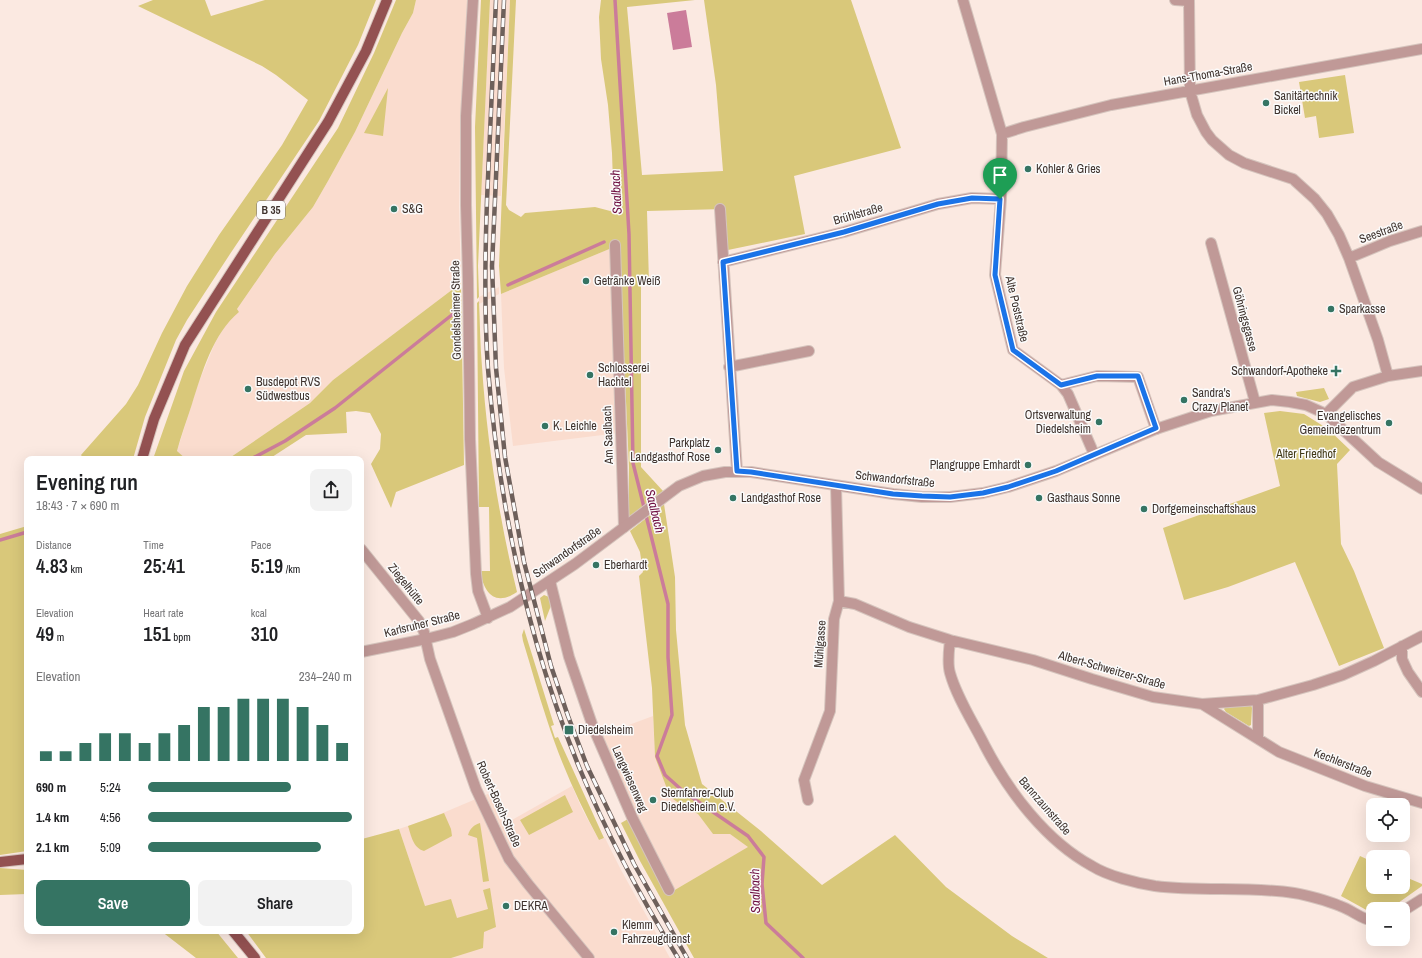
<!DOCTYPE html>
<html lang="en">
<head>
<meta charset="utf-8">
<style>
  body { margin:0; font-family:"Archivo Narrow",sans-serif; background:#f2f2f2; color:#202124; height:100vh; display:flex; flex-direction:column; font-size:15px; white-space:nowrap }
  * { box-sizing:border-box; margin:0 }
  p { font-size:13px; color:#757577 }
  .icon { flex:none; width:22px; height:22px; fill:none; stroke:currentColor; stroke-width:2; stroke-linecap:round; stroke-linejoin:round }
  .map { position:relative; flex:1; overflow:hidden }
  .side { position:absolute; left:24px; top:456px; width:340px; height:478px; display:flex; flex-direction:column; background:#fff; border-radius:8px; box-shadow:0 4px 16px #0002 }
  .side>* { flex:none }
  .tools { position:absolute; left:1366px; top:798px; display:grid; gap:8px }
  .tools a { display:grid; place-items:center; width:44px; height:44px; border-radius:8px; background:#fff; box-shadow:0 4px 16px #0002; font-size:20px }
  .pin { position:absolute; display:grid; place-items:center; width:34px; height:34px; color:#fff; margin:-41px -17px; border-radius:50% 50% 50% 0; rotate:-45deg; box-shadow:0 0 4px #0007 }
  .pin .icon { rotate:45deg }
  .round { display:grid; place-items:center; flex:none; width:42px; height:42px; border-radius:8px; background:#f2f2f2 }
  .overview { display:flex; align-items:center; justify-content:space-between; height:68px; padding:0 12px }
  h1 { font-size:22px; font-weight:600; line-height:30px }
  .metrics { display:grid; grid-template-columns:repeat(3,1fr); gap:6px; height:68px; padding:4px 12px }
  .metrics div { display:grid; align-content:center }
  .metrics b { font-size:20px; font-weight:600 }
  .metrics small { font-size:11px; font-weight:400 }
  .metrics p { font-size:11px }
  .chart { height:112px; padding:8px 12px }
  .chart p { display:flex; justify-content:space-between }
  .chart svg { width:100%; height:72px; margin-top:4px; stroke:#357463; stroke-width:6 }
  .primary-button { display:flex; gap:8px; margin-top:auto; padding:8px 12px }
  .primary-button a { flex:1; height:46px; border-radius:8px; background:#357463; color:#fff; font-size:16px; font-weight:600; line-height:46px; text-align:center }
  .primary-button a+a { background:#f2f2f2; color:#202124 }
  ul { padding:0 12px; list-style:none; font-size:13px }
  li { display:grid; grid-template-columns:64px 48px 1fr; align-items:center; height:30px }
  li i { height:10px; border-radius:5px; background:#357463 }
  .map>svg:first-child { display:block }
  .built { fill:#fadcce }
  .green { fill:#d9c87a }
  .water { fill:#cb7c9a }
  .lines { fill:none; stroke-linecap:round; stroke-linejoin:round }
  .stream { stroke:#cb7c9a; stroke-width:3.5 }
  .minor-casing { stroke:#d5c4bd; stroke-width:12 }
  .tertiary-casing { stroke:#d5c4bd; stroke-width:12 }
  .primary-casing { stroke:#d5c4bd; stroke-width:12 }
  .minor { stroke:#c09997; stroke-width:10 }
  .tertiary { stroke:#c09997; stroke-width:10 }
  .primary { stroke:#935151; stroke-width:10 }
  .rail-casing { stroke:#6e605b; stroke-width:4.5 }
  .rail { stroke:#fbfbfb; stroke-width:3; stroke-dasharray:9; stroke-linecap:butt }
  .route-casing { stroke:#fff; stroke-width:8 }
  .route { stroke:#1a73e8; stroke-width:5 }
  .poi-dot { fill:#357463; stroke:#fbfbfb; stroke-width:1.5 }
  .labels { text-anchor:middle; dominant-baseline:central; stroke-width:3; stroke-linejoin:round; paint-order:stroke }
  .shield { fill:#fbfbfb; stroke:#776e6b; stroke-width:1 }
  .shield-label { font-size:11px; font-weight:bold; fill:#3e322d }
  .street-label { font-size:12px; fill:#3e322d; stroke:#fbfbfb }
  .poi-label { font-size:12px; fill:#3e322d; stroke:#fbfbfb; text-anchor:start }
  .park-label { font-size:12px; fill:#403815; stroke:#fbfbfb }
  .water-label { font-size:13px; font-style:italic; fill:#6f1041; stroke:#fbfbfb }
</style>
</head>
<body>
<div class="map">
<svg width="1422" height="958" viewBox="0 0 1422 958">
  <rect width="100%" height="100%" fill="#fbe9e1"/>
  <path class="built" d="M416,0H467L460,133L459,207L461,283L333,380L310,403L228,459H186L177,451L198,384L215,343L223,329L231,318L239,312L237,309L275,254L313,207L328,181L355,132L402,33L413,13Z
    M490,0H510L501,196L481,195Z
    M619,245L627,432L513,446L504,368L501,294Z
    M499,287V294L479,304V297Z
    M653,716L655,757L686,808L698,814L713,834H730L749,847L673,891L635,815L602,735Z
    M572,786L582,809L599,840L605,838L621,870L670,958H442L399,829L431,818L490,793L503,825Z"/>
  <path class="green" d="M153,0H205L211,16L265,0H376L358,45L319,121L230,254L187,320L176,340L145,417L133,459H84L81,455L126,404L138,385L162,333L187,286L219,235L282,145L308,100L276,75L262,66L138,6Z
    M396,0H416L413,13L402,33L355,132L328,181L313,207L275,254L237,309L239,312C213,333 202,373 192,404C187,420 181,435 177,451L186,459H153L184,371L216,312L338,128L374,53Z
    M481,0H490L478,266L479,297L477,299L475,127Z
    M510,0H516L506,205L509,210L521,217L525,213L595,207L614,212L612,153L608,105L601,59L599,17L601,0H695L627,7L642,175L723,171L716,85L704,0H851L901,148L794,176L805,234L728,250L725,209L647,211L649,283H641V467L663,491L629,518V468L619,245L501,294L499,266Z
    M1345,75L1354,133L1319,138L1316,116L1305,118L1299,82Z
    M388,88L383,136L364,133Z
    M461,283L464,465L396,492L391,508L371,464L380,449L381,434L370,413L356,411L346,412L347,433L306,435L269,459H228L310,403L333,380Z
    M479,301C480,322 480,345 482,367C487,442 499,518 517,592C495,607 484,593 480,571H490L489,507H479L477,303Z
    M1324,388L1329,399L1320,402L1297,396L1296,392Z
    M1280,411L1304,414L1328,429L1350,450L1337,464L1341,544L1354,571L1384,648L1339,666L1295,562L1228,587L1184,600L1163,528L1280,486L1264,413Z
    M664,504L675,577L676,630L685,725L702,784L761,831L822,885L895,835L946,887L1012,936L1048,958H694L640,861L621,823L635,815L673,891L748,847L730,834H713L698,814L686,808L673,799L666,786L655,757L652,688L639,576L643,572L640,552L630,531Z
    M27,526V851L0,855V534Z
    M544,595L549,597L552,603L545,621L540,598Z
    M524,629L554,725L551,726L555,738L558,737L604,838L599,840C578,801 560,761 547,720C538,693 531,667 523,641L522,635Z
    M1227,705H1251L1252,708L1251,725L1249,726L1226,712L1224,709Z
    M565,795L573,812L529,835L520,820Z
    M444,813L451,829L452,836L424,851C413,848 411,835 408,826Z
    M480,823L489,881L483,882L477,838L468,835C470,828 474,825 480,823Z
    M399,829L425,906L451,899L457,918L488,909L483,890L490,888L496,927L484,932L483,948L451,958H266L246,931H361V835L362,839Z
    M1360,856L1373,862V887H1403V876L1422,884V886L1391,908L1388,909H1373V912H1370L1341,896Z
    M0,868L27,870V894L0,895Z
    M161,931H216L238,958H196Z"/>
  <path class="water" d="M686,10L692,47L673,50L667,13Z"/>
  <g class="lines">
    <path class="stream" d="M615,0L629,234L633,463L668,604V657L672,715L657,756L665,775L684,792L748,836L764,857L762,884L766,923L803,958
      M508,285L604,242
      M251,459L285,441L335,408L453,314
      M0,540L27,532"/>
    <g class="minor-casing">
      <path id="minor" d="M963,0L1002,134L1001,199L995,275L1013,350L1061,385L1068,394L1094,454
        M1175,0L1189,1
        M1189,0L1190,91L1197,115L1206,132L1212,140L1229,155L1244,163L1293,179L1315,199L1327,214L1339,235L1349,258L1378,340L1388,376
        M1002,134L1024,127L1111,105L1422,49
        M720,209L737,471
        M1211,243L1255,402
        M615,245L624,527
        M1349,258L1390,241L1422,231
        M723,262L844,232L938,204L972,198L1001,199
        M729,367L809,351
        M1061,385L1097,376L1138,377L1156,429
        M1326,414L1353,387L1388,376L1422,371
        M361,549L419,621L424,632L430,659L476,789L509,859L528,884L589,958
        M550,581L569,657L593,727L632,817L669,890
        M839,601L855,604L909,627L950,640L1033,660L1092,679L1153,697L1202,704L1258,700L1313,685L1343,675L1374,661L1422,636
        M950,640C949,650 947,663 950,673C957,698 973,722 985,746C1009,792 1046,841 1092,866C1108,876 1136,883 1155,886C1201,892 1248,886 1294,893C1307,895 1328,901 1340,906C1352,910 1361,919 1373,921
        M1402,646V659L1408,672L1422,692
        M1202,704L1279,752L1365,786L1422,803
        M1258,738V700
        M808,800L804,780L830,711L834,619L839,601L836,486
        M1403,911L1422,899"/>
    </g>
    <g class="tertiary-casing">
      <path id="tertiary" d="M473,0L466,116V205L468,279L470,439L476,574L478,591L488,618
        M361,652L426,639L453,632L473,624L510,607L575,564L679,486L703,476L725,472H751L893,494L922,497H950L983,493L1008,487L1056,471L1156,429L1211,411L1272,400L1290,402L1306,405L1326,414L1378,462L1422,489"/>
    </g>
    <g class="primary-casing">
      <path id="primary" d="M142,459L154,419L185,345L328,122L366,51L387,0
        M0,862L27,859
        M233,931L255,958"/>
    </g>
    <use href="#minor" class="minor"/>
    <use href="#tertiary" class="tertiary"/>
    <use href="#primary" class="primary"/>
    <g class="rail-casing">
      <path id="rail" d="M496,0C493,67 490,133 487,200C485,256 484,313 488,369C499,505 528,641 579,767C606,832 641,898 678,958
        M504,0L492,266L496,368L505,457L524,562L551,666L568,716L587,766L634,864L687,958"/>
    </g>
    <use href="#rail" class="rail"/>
  </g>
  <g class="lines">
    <g class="route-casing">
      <path id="route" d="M972,198L1000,199L995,275L1013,350L1061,385L1097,376H1138L1156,428L1056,471L1008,487L983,493L950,497L922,496L893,494L751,472L737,471L723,262L844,232L938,204Z"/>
    </g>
    <use href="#route" class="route"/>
  </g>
  <g class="poi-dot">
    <circle cx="1266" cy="103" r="4"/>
    <circle cx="1028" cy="169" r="4"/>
    <circle cx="394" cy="209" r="4"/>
    <circle cx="586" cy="281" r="4"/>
    <circle cx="1331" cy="309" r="4"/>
    <path d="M1334 365h4v4h4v4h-4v4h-4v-4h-4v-4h4z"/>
    <circle cx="590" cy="375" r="4"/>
    <circle cx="248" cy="389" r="4"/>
    <circle cx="1184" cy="400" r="4"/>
    <circle cx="1099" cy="422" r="4"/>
    <circle cx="1389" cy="423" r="4"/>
    <circle cx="545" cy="426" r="4"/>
    <circle cx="718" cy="450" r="4"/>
    <circle cx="1028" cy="465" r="4"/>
    <circle cx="733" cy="498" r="4"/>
    <circle cx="1039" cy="498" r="4"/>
    <circle cx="1144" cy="509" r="4"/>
    <circle cx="596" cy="565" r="4"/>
    <rect x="564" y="725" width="10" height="10" rx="2"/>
    <circle cx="653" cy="800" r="4"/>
    <circle cx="506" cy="906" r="4"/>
    <circle cx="614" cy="932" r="4"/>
  </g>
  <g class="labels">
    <rect class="shield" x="257" y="201" width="28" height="18" rx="3"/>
    <g class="shield-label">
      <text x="271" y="210">B 35</text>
    </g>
    <g class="street-label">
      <text transform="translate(1208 74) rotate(-10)">Hans-Thoma-Straße</text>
      <text transform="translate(858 214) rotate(-16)">Brühlstraße</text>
      <text transform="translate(1381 232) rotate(-20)">Seestraße</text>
      <text transform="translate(1017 309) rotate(77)">Alte Poststraße</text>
      <text transform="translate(456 310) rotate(-91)">Gondelsheimer Straße</text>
      <text transform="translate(1245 319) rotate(75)">Göhringsgasse</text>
      <text transform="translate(608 435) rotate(-92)">Am Saalbach</text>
      <text transform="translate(895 479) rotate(6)">Schwandorfstraße</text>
      <text transform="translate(567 552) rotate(-35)">Schwandorfstraße</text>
      <text transform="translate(406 584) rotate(51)">Ziegelhütte</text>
      <text transform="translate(422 624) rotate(-14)">Karlsruher Straße</text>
      <text transform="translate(820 644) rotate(-86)">Mühlgasse</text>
      <text transform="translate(1112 670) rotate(16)">Albert-Schweitzer-Straße</text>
      <text transform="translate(1343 763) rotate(21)">Kechlerstraße</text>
      <text transform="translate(630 779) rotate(66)">Langwiesenweg</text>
      <text transform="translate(499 804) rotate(66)">Robert-Bosch-Straße</text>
      <text transform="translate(1045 806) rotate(49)">Bannzaunstraße</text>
    </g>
    <g class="poi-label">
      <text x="1274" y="96">Sanitärtechnik<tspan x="1274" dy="14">Bickel</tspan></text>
      <text x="1036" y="169">Kohler &amp; Gries</text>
      <text x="402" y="209">S&amp;G</text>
      <text x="594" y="281">Getränke Weiß</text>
      <text x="1339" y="309">Sparkasse</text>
      <text x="598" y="368">Schlosserei<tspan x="598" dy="14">Hachtel</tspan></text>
      <text x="1328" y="371" text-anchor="end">Schwandorf-Apotheke</text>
      <text x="256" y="382">Busdepot RVS<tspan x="256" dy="14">Südwestbus</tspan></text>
      <text x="1192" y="393">Sandra's<tspan x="1192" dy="14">Crazy Planet</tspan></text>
      <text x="1091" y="415" text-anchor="end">Ortsverwaltung<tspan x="1091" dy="14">Diedelsheim</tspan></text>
      <text x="1381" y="416" text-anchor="end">Evangelisches<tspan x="1381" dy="14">Gemeindezentrum</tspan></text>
      <text x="553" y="426">K. Leichle</text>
      <text x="710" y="443" text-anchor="end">Parkplatz<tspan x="710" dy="14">Landgasthof Rose</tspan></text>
      <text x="1020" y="465" text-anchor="end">Plangruppe Emhardt</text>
      <text x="741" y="498">Landgasthof Rose</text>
      <text x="1047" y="498">Gasthaus Sonne</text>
      <text x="1152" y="509">Dorfgemeinschaftshaus</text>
      <text x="604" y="565">Eberhardt</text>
      <text x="578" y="730">Diedelsheim</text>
      <text x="661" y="793">Sternfahrer-Club<tspan x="661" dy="14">Diedelsheim e.V.</tspan></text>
      <text x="514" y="906">DEKRA</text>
      <text x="622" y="925">Klemm<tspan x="622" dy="14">Fahrzeugdienst</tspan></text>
    </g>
    <g class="park-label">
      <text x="1306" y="454">Alter Friedhof</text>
    </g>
    <g class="water-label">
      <text transform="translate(616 192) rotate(-93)">Saalbach</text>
      <text transform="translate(655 511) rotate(76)">Saalbach</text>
      <text transform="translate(755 891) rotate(-91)">Saalbach</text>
    </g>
  </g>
</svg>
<div class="tools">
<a><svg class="icon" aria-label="locate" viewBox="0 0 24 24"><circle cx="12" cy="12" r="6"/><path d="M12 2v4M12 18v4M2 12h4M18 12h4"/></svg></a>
<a>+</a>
<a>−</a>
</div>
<div class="pin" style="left:1000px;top:199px;background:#1e9e55"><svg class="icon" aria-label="arrive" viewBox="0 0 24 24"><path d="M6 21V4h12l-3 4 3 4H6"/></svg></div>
<section class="side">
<div class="overview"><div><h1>Evening run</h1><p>18:43 · 7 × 690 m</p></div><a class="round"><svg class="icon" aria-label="share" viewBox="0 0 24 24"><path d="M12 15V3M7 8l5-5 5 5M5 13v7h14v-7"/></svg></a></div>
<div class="metrics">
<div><p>Distance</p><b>4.83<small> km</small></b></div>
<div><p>Time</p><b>25:41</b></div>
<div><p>Pace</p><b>5:19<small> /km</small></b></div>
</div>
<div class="metrics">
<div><p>Elevation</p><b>49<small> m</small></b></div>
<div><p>Heart rate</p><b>151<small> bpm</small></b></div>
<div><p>kcal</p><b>310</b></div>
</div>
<div class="chart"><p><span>Elevation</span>234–240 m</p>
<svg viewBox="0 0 160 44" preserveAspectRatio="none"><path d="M5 44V38M15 44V38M25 44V33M35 44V27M45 44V27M55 44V33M65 44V27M75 44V22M85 44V11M95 44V11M105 44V6M115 44V6M125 44V6M135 44V11M145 44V22M155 44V33"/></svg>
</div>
<ul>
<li><b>690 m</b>5:24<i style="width:70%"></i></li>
<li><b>1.4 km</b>4:56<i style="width:100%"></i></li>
<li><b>2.1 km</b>5:09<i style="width:85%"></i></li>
</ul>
<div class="primary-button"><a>Save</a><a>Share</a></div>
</section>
</div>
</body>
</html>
